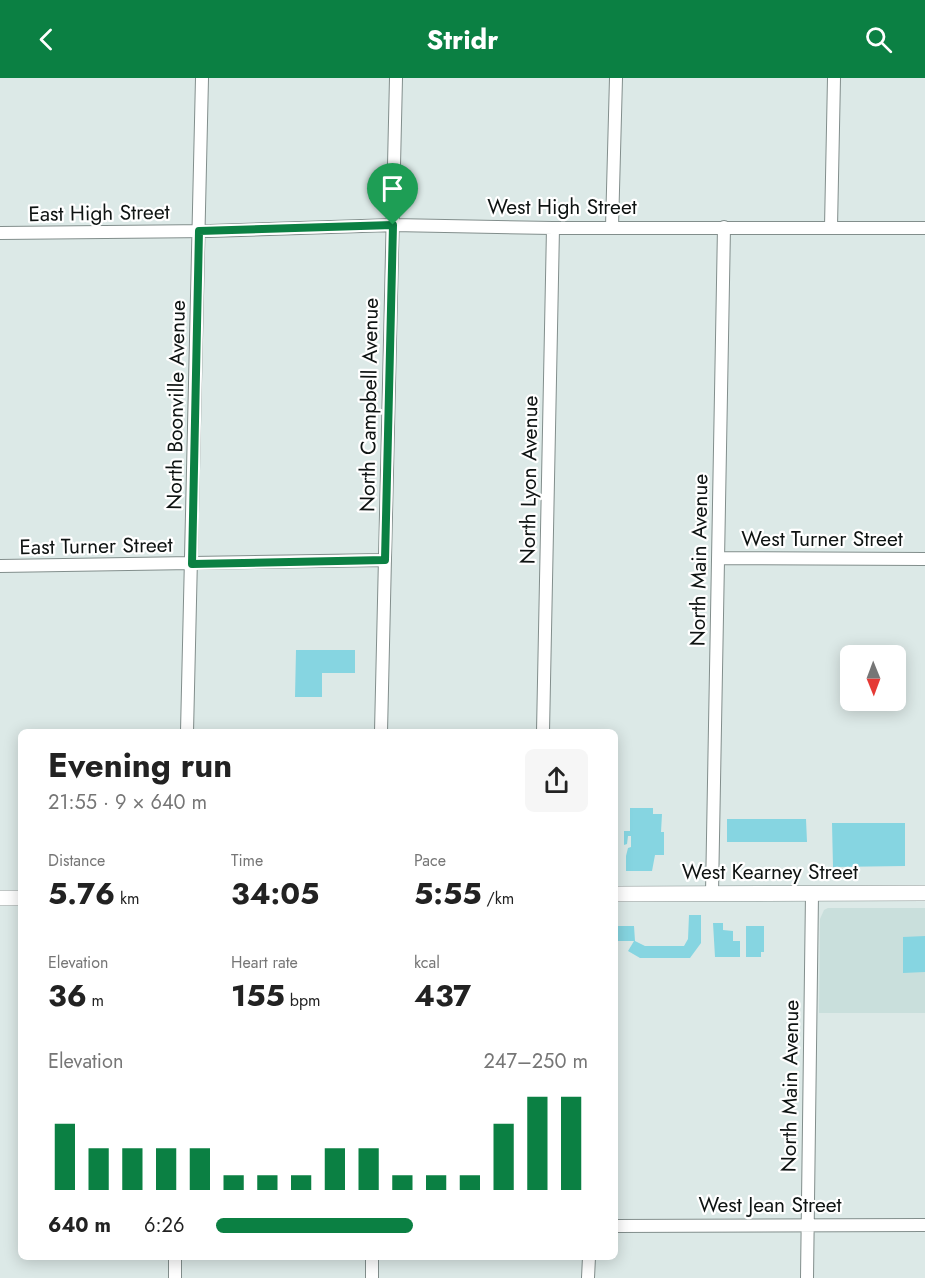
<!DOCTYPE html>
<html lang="en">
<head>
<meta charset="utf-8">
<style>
  body { margin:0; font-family:Jost,sans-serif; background:#f6f6f6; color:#222; height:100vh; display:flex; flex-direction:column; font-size:22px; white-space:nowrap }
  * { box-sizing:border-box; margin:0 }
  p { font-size:20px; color:#767676 }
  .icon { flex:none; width:33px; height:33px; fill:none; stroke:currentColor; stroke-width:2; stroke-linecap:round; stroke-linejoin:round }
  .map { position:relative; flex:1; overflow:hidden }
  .drawer { position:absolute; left:18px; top:651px; width:600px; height:531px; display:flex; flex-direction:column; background:#fff; border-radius:9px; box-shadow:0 3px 15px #0003 }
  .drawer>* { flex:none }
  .needle { width:39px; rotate:179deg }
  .tools { position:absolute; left:840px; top:567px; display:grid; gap:12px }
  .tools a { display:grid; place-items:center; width:66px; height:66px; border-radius:9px; background:#fff; box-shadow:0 3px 15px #0003; font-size:30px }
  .pin { position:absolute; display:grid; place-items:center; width:51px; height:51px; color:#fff; margin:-62px -26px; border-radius:50% 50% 50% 0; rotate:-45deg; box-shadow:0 0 6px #0007 }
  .pin .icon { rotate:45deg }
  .round { display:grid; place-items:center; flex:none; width:63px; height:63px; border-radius:9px; background:#f6f6f6 }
  .head { display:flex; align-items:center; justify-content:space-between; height:102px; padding:0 30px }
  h1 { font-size:33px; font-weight:700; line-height:45px }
  .metrics { display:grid; grid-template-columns:repeat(3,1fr); gap:9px; height:102px; padding:6px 30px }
  .metrics div { display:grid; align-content:center }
  .metrics b { font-size:30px; font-weight:700 }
  .metrics small { font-size:16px; font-weight:400 }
  .metrics p { font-size:16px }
  .chart { height:168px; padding:12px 30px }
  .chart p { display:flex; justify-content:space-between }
  .chart svg { width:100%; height:108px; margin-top:6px; stroke:#0b8043; stroke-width:6 }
  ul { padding:0 30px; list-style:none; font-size:20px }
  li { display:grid; grid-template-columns:96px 72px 1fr; align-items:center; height:45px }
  li i { height:15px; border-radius:8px; background:#0b8043 }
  header { display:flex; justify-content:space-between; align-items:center; height:78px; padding:0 30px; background:#0b8043; color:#fff; font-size:27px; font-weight:700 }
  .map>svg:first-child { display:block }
  .built { fill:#c9dfdc }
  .building { fill:#86d5e1 }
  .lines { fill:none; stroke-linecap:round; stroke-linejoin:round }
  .minor-casing { stroke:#828e8c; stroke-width:14 }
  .major-casing { stroke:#828e8c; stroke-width:16 }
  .minor { stroke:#fff; stroke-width:12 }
  .major { stroke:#fff; stroke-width:15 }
  .route-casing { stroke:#fff; stroke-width:12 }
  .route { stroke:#0b8043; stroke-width:8 }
  .labels { text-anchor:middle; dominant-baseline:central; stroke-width:4.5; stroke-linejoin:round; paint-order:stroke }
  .street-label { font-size:21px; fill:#0e1312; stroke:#fff }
</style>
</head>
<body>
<header><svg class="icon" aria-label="back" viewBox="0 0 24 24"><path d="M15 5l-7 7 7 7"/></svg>Stridr<svg class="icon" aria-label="search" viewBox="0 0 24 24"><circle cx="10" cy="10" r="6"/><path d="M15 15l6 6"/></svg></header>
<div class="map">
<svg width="925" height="1200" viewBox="0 0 925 1200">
  <rect width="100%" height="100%" fill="#dce9e7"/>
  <path class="built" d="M828,830H925V935H819L820,841L824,832Z"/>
  <path class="building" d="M296,572H355V595H322V619H295Z
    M630,730H653V736H662L661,754H664V777H655L652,793H626V778L628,770L631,769V758H628L627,766L624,767V753H630Z
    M727,741H806L807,764H727Z
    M832,745H905V788L833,789Z
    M689,837H701V865L690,880H640L628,873L634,863H615V848H634L635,863L645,868H684L688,861Z
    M713,845H723V852L733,853V863H740V879H715Z
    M746,848H764V874H761V879H746Z
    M925,858V894L903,895V859Z"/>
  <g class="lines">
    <g class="minor-casing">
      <path id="minor" d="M612,149L616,0
        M831,149L834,0
        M0,155L210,153L393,147L553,150H925
        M719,480L925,481
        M0,488L385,482
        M187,654L202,0
        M381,654L396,0
        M543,654L553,150
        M712,815L724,149
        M615,1148L925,1147
        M175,1200V1179
        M372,1200V1179
        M588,1200L589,1179
        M807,1200L812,816"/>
    </g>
    <g class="major-casing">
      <path id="major" d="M615,816L925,815
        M0,820H21"/>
    </g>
    <use href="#minor" class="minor"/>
    <use href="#major" class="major"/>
  </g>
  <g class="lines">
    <g class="route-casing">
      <path id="route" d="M393,147L385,482L192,486L199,153Z"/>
    </g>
    <use href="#route" class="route"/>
  </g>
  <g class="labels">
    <g class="street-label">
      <text x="562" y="129">West High Street</text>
      <text transform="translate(99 135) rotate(-1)">East High Street</text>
      <text transform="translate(176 327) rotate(-89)">North Boonville Avenue</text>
      <text transform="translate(369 327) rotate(-89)">North Campbell Avenue</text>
      <text transform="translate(529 402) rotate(-89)">North Lyon Avenue</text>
      <text x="822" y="461">West Turner Street</text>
      <text transform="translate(96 468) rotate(-1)">East Turner Street</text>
      <text transform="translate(699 482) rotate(-89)">North Main Avenue</text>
      <text x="770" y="794">West Kearney Street</text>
      <text transform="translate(790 1008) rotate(-89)">North Main Avenue</text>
      <text x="770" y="1127">West Jean Street</text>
    </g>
  </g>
</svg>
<div class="tools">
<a><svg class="needle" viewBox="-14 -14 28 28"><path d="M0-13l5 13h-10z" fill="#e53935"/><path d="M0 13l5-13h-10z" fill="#767676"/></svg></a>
</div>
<div class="pin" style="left:393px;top:147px;background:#1e9e55"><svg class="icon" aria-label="arrive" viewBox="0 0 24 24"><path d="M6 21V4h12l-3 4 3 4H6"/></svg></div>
<section class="drawer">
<div class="head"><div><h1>Evening run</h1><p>21:55 · 9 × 640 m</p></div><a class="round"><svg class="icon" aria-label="share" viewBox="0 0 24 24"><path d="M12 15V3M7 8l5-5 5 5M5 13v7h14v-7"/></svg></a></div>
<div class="metrics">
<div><p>Distance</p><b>5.76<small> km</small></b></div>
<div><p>Time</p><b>34:05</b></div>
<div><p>Pace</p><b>5:55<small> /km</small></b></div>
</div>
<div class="metrics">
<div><p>Elevation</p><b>36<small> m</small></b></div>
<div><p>Heart rate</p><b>155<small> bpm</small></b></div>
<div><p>kcal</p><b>437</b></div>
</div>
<div class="chart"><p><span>Elevation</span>247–250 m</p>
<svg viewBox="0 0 160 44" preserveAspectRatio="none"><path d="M5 44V17M15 44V27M25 44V27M35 44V27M45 44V27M55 44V38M65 44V38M75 44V38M85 44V27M95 44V27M105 44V38M115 44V38M125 44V38M135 44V17M145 44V6M155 44V6"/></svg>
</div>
<ul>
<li><b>640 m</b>6:26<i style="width:53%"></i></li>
</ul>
</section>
</div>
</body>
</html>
